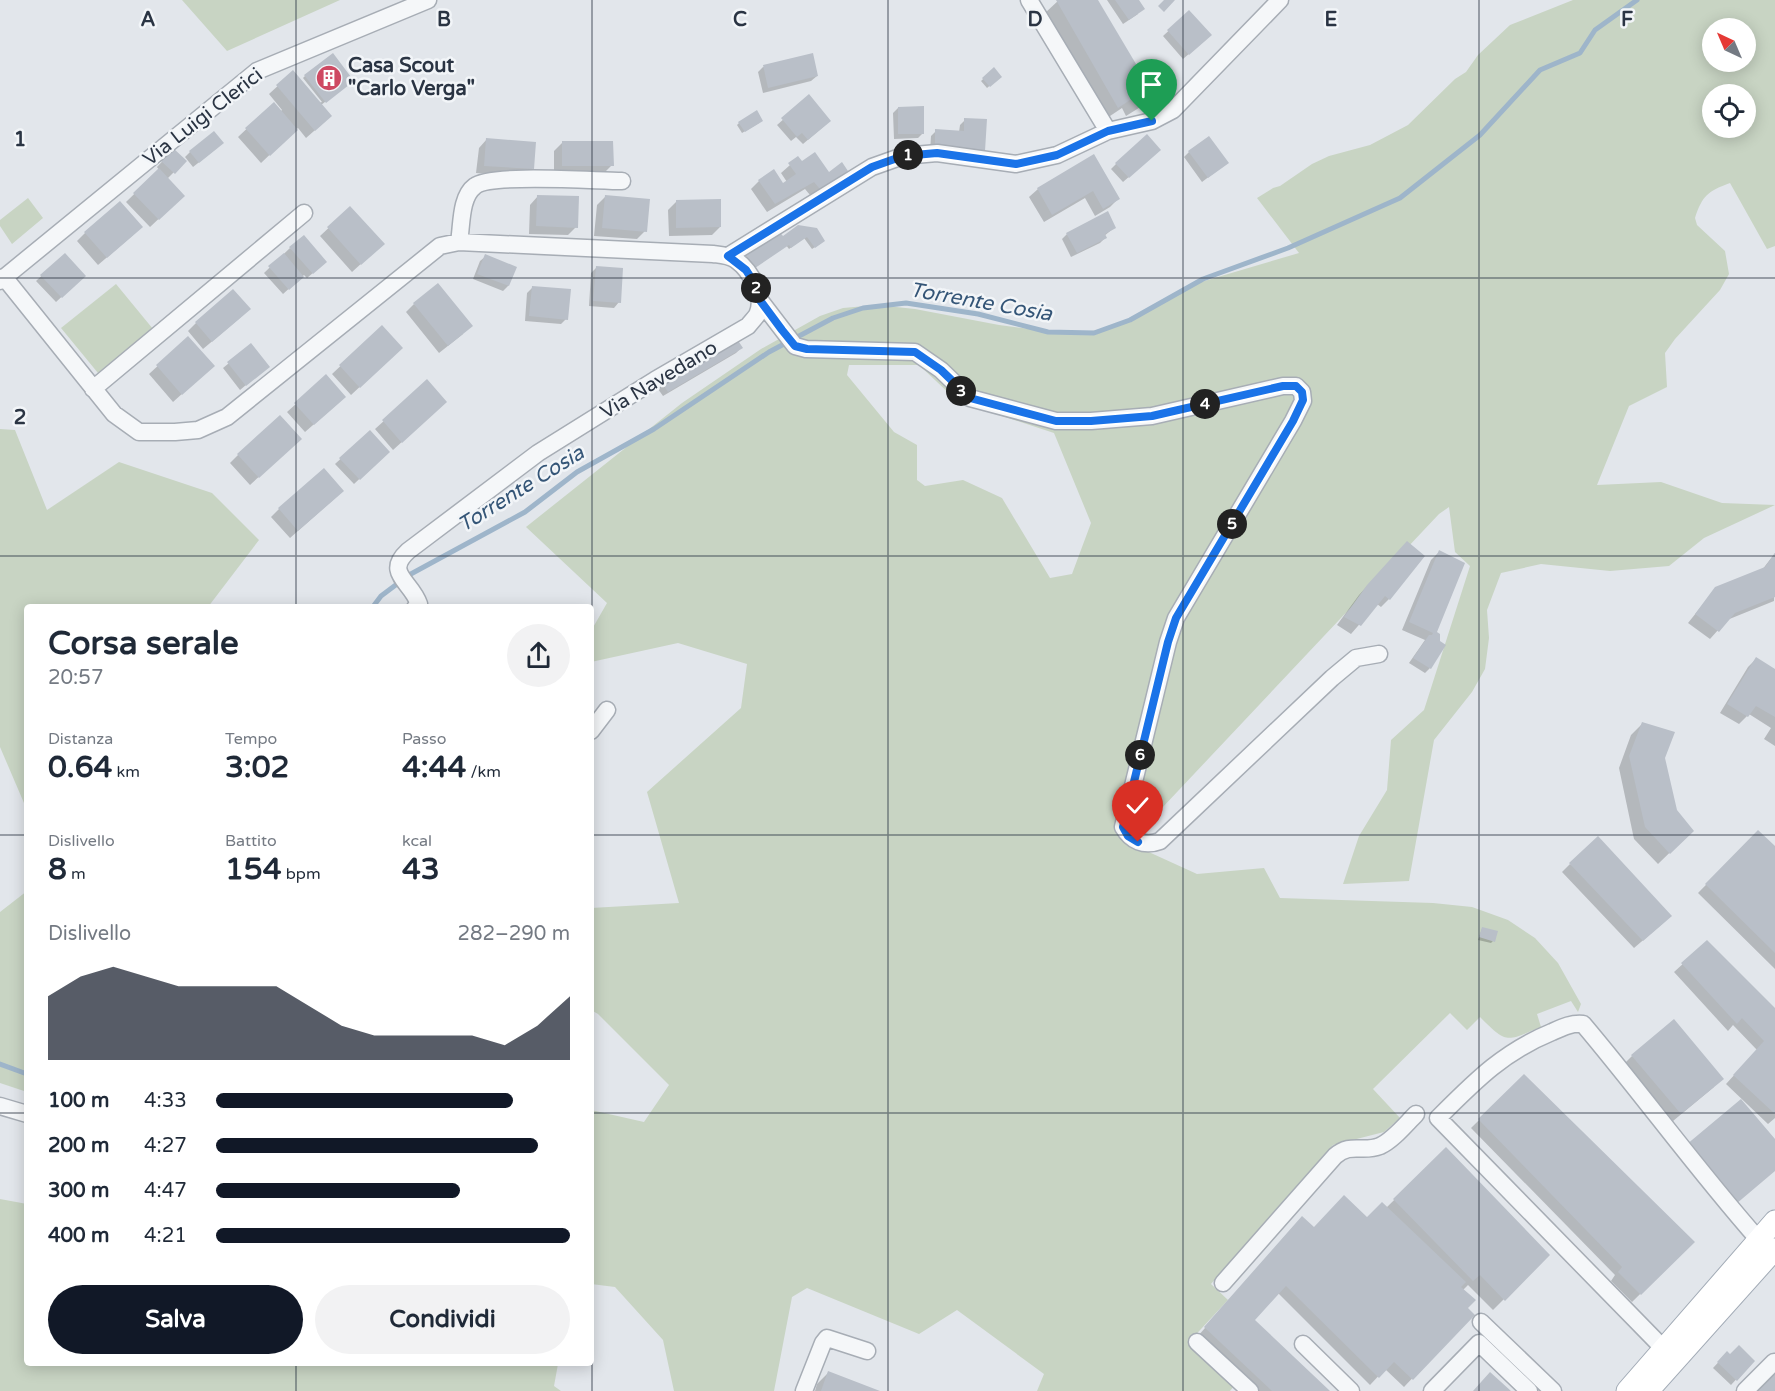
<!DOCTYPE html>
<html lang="it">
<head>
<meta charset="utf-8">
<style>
  body { margin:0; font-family:"Varela Round",sans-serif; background:#f2f2f3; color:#1f2937; height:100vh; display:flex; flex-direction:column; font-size:22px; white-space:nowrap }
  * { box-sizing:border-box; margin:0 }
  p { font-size:20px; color:#747a83 }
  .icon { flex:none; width:33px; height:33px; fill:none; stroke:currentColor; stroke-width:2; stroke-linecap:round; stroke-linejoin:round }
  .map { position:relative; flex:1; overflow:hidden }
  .details { position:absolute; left:24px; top:604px; width:570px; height:762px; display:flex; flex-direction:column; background:#fff; border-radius:6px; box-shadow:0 3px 15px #0003 }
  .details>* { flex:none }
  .needle { width:39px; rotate:316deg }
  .controls { position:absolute; left:1702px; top:18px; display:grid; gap:12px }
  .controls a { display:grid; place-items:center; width:54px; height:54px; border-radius:50%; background:#fff; box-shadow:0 3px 15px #0003; font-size:30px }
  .pin { position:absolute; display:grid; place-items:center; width:51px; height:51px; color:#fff; margin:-62px -26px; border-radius:50% 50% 50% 0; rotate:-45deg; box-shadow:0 0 6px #0007 }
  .pin .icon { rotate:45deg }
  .km { position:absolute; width:30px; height:30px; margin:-15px; border-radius:50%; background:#222; color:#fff; font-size:16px; line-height:30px; text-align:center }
  .round { display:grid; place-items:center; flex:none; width:63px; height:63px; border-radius:32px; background:#f2f2f3 }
  .head { display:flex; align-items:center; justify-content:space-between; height:102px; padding:0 24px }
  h1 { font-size:33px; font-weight:700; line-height:45px }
  .figures { display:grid; grid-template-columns:repeat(3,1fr); gap:9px; height:102px; padding:6px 24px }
  .figures div { display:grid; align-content:center }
  .figures b { font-size:30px; font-weight:700 }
  .figures small { font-size:16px; font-weight:400 }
  .figures p { font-size:16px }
  .chart { height:168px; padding:12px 24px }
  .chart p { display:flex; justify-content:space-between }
  .chart svg { width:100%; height:108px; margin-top:6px; fill:#111827; opacity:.7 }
  .button { display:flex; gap:12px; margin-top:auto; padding:12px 24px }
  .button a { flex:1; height:69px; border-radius:36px; background:#111827; color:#fff; font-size:24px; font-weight:700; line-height:69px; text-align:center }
  .button a+a { background:#f2f2f3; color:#1f2937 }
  ul { padding:0 24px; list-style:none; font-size:20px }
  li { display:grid; grid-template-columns:96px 72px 1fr; align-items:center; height:45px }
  li i { height:15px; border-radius:8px; background:#111827 }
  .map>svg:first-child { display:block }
  .green { fill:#c8d4c3; fill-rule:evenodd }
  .shadow { fill:#0003 }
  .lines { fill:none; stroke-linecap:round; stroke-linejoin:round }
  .stream { stroke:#9eb5ca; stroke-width:5 }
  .building { fill:#b9bfc8 }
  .minor-casing { stroke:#a7adb5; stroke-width:19 }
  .major-casing { stroke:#a2abb6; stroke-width:23 }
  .minor { stroke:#f5f7f9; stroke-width:16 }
  .major { stroke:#fff; stroke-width:21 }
  .route-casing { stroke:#fff; stroke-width:12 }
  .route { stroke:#1a73e8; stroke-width:8 }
  .grid { fill:none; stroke:#2a3443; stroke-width:1.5; stroke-opacity:0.55 }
  .labels { text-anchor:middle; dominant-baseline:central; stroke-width:5; stroke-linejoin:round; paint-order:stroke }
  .poi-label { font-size:20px; font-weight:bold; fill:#2a3443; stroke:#f2f5f8; text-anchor:start }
  .street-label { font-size:20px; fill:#2a3443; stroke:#f2f5f8 }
  .water-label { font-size:21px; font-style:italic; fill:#345577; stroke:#f2f5f8 }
  .grid-label { font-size:20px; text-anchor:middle; font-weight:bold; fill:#2a3443; stroke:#f2f5f8; stroke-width:5; stroke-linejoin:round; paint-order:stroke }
</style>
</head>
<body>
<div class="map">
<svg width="1775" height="1391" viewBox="0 0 1775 1391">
  <rect width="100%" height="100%" fill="#e2e6eb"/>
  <path class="green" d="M182,0H340L227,51Z
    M1573,0H1775V246L1767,249L1730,183C1708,191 1702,196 1695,218L1697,225L1725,251L1729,274L1720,290L1675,339L1665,353L1667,387L1629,406L1597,485L1661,482L1722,503L1775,505L1704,538L1669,566L1610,571L1541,564L1501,573L1487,610L1489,638L1485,669L1472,692L1434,740L1409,881L1343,884L1359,836L1387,790L1391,740L1424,710L1470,566L1455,552L1449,507L1439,514L1129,843L1197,874L1264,868L1280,898L1433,903L1472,907L1508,920L1535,938L1558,963L1581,1004L1578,1012L1571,1001L1537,1014L1541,1027C1506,1041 1508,1045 1480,1017L1467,1030L1450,1013L1373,1089L1400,1118L1384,1132L1333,1145L1211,1284L1228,1300L1188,1343L1234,1386L1230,1391H1037L1044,1374L957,1310L919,1334L807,1288L792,1297L774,1391H674L663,1340L615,1287L591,1284V1110L644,1122L669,1085L598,1014L591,1010V908L679,903L647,792L741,708L747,664L678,643L591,662V631L607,603L526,527L682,403L761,349L820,316L843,308L877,305L915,309L999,325L1030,329L1083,332L1109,329L1139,316L1201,282L1299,253L1257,198L1273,188L1280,186L1312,164L1329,156L1370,145L1408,125L1455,79L1466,72L1478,55L1510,25ZM1713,28H1746V62H1713ZM1713,94H1746V128H1713ZM849,365H919L953,397L969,405L1054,433L1091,523L1072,574L1050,578L1002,498L963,480L925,486L917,480V445L894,432L847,375Z
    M28,198L43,218L12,244L0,226V220Z
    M116,284L153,329L98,373L61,328Z
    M0,429L15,430L47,510L119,462L212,493L259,540L208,607L27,608V810L0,747Z
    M27,891V1092L0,1083V912Z
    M0,1199L27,1204V1364H558L554,1386L561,1391H0Z"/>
  <path class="shadow" d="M1059,0H1097L1153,95L1142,106L1126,116L1122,108L1107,118L1045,13Z
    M1107,0H1137L1138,14L1123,24Z
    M1189,12L1205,40L1183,59L1163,36Z
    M763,67L817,76L811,81L763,93L758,72Z
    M994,69L1000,77L987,88L981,81Z
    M293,72L319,103L322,102L303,78L305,76L350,83L321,105L322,124L306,138L298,128L261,163L238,137L273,104L280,112L282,110L269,94Z
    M809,97L824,126L803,144L796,137L791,141L777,125Z
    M898,108L923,133L918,138L894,139L893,113Z
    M965,120L984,150L979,155L930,152L931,136L936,131L959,132L960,125Z
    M739,123H759L742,133L737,125Z
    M487,139L533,169L524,177L476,173L479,148Z
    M562,143L612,165L604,173H554V151Z
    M217,148L193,167L185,157L190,152Z
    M173,150L185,161L167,179L183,196L150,227L126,202L159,170L157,167Z
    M1189,152L1227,163L1202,182L1184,157Z
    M1154,155L1123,182L1111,169L1116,164Z
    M1093,156L1118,199L1110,207L1095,216L1085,198L1044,222L1029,197L1038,189Z
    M798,158L802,163L828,174L815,201L805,189L767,212L751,189L759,181L783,185L787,182L781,173Z
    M538,196L576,227L568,235L529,234L530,205Z
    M605,197L645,231L637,239L594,236L597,205Z
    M676,202L720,227L712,235L669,236L668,210Z
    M350,208L374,252L352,272L320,236Z
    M798,227L821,243L812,249L804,238L789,249L786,245L749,272L741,260L746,255L782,238Z
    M1114,228L1104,236L1105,238L1100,243L1071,257L1062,239L1067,234Z
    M85,233L133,235L98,265L77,241Z
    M290,248L320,267L307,278L304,275L283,294L264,273Z
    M64,255L84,276L56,302L36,281Z
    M486,256L515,268L508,286L503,291L473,279L480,261Z
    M596,268L619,302L614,308L589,306L591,273Z
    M533,287L566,319L561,324L525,321L527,293Z
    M414,304L463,334L439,353L406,312Z
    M241,317L203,349L188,331L196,323Z
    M382,327L393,356L351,395L332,374Z
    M188,338L204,374L173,402L149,374Z
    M251,345L263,371L240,390L223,368Z
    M741,348L736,353L663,396L658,389L663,384Z
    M326,377L336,405L305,432L287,412Z
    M427,382L437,410L393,450L375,429Z
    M370,432L388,452L354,484L335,464Z
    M292,446L250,485L230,463L238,455Z
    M334,499L290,538L271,517L279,509Z
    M1399,551L1389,599L1381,607L1377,604L1351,634L1337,625L1359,595Z
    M1439,552L1436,631L1430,668L1425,673L1409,663L1425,640L1402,630L1431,560Z
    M1775,553L1774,601L1727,620L1710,639L1688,623L1716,588L1762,570Z
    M1756,659L1775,671V746L1764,739L1771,728L1749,714L1739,724L1720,713L1748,667Z
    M1643,723L1675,811L1692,831L1658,864L1634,839L1619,768L1631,735Z
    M1758,832L1775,848V969L1698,893Z
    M1570,864L1662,924L1634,948L1562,872Z
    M1482,929L1493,941L1491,943L1478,940Z
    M1707,942L1775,1010V1118L1768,1124L1726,1084L1757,1050L1733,1025L1728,1031L1674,972Z
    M1632,1056L1714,1087L1673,1121L1624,1064Z
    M1524,1076L1693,1242L1632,1302L1611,1281L1615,1275L1471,1128Z
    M1446,1149L1548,1255L1493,1310L1468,1285L1463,1290L1466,1308L1472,1315L1404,1387L1385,1369L1370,1385L1278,1293L1253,1320L1328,1391H1255L1198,1336L1294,1226L1314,1229L1367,1219L1386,1208Z
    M1727,1353L1730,1356L1753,1361L1731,1385L1713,1368Z
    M828,1373L876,1391H815L817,1384Z"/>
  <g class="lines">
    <path class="stream" d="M372,608L381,596L409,575L525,512L577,472L654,429L769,352L833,318L863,308L906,303L978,314L1048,332L1094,333L1130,320L1203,279L1288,248L1400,198L1480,135L1540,70L1580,53L1595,30L1637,0
      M0,1064L27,1074"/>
  </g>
  <path class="building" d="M1056,0H1098L1155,96L1137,106L1133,98L1118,108Z
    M1115,0H1139L1145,9L1129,20Z
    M1164,0H1175L1164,12L1158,6Z
    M1189,10L1212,35L1189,55L1167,30Z
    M333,53L354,81L326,103L304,75Z
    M813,53L818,76L768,88L763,65Z
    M994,67L1002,77L990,87L982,78Z
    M293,70L332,116L315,131L276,85Z
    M809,94L831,121L808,140L802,133L797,137L781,118Z
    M274,102L298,130L270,156L245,128Z
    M924,106V134H898V107Z
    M757,110L763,121L745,132L738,122Z
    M964,118L987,119L985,151L935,148V129L964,131Z
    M214,131L224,143L199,163L189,151Z
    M1147,134L1161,150L1129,178L1115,163Z
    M1209,136L1229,163L1208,178L1188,151Z
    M486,138L536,142L534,169L484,166Z
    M562,141H613L614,166H562Z
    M173,148L187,161L175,174L161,161Z
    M815,152L829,172L842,162L848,171L844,174L848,179L824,194L814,182L775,204L758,180L774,169L783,183L796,174L788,163L798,156L802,161Z
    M1094,154L1120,199L1103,209L1093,191L1052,215L1037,188Z
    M159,168L185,196L159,220L133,193Z
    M537,195L579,196L578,228L536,226Z
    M605,195L650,199L647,232L602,228Z
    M721,199V227L676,228V200Z
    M120,201L143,227L107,258L84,232Z
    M350,206L385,244L361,265L327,227Z
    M1108,211L1116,228L1105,234L1107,238L1077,253L1066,233Z
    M798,225L817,228L825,241L815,248L807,237L791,248L789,245L755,268L745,254L776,228L783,236Z
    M304,235L327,262L313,274L289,247Z
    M65,253L86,276L62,298L40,275Z
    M284,253L304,277L289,290L268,266Z
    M485,254L517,267L509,286L477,274Z
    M596,266L623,268L621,303L593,301Z
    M438,283L473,326L448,346L413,303Z
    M532,286L571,289L568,320L529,316Z
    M233,289L251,309L212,342L195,322Z
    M382,325L403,348L360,388L339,365Z
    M188,336L215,366L182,395L156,365Z
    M737,339L743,348L668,392L662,383Z
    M251,343L270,367L246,386L227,362Z
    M326,374L346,397L314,425L294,403Z
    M427,379L447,402L402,443L382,420Z
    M280,415L302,439L259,478L237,454Z
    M370,430L390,452L360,480L339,458Z
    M324,468L344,491L298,531L278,508Z
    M1407,541L1425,556L1390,600L1385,596L1361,626L1344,617L1367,585Z
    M1439,550L1465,563L1437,632L1440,634V641L1446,645L1431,669L1413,658L1429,635H1432L1433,633L1409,622Z
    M1775,553V597L1735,613L1719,632L1695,614L1715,587L1765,567Z
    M1756,657L1775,669V717L1756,706L1748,717L1727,704Z
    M1642,722L1675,732L1665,758L1677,810L1694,831L1670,854L1645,827L1629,756Z
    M1758,830L1775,846V953L1705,884Z
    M1598,836L1672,916L1643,941L1569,863Z
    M1482,927L1498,931L1495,942L1479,937Z
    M1707,940L1775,1008V1114L1733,1075L1764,1041L1742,1018L1737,1024L1681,963Z
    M1674,1019L1724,1079L1681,1114L1631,1055Z
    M1524,1074L1695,1242L1641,1295L1618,1272L1622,1267L1478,1119Z
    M1741,1099L1775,1139V1171L1736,1204L1686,1145Z
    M1446,1147L1550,1255L1505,1301L1480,1275L1473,1281L1393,1199Z
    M1344,1195L1367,1217L1382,1202L1466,1282L1461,1287L1476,1300L1468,1308L1475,1315L1413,1380L1394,1362L1379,1378L1286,1286L1255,1320L1330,1391H1272L1204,1327L1302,1216L1314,1227Z
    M1739,1345L1755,1361L1737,1381L1717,1362L1727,1351L1730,1354Z
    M828,1371L880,1391H821Z
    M1490,1372L1511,1391H1473Z
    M1772,1372L1775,1375V1391H1752Z"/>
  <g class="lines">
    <g class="minor-casing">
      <path id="minor" d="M1029,0L1108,131
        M459,242C462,225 460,197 475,186C491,173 596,181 622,181
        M728,256L872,167L903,156L937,153L1016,164L1057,155L1108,131L1152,121L1173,110L1280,0
        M4,277L114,414L139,432H175L198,430L227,417L440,246L459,242L713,254C721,255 728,255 736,260C750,270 766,297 757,315C755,318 751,322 748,326L655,380L538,453L408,551C384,573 411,581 419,604L415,608
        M0,281L257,71L428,0
        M759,299L795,346L806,349L915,352L941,370L970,398L1056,421H1091L1152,416L1283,386H1296L1302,392L1303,401L1293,421L1176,618L1168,642L1123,827C1131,841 1144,847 1160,841L1332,678L1356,658L1379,654
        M93,389L304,213
        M591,731L607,710
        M0,1106L27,1114
        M1223,1283L1335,1156C1351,1142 1362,1153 1380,1146C1393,1140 1405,1125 1416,1114
        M1481,1322L1553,1391
        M1197,1342L1250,1391
        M1303,1344L1351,1391
        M1665,1360L1664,1349L1438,1118C1475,1081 1503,1052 1552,1032C1563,1027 1571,1023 1583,1024C1643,1095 1697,1170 1758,1239L1759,1251
        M804,1391L823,1343L827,1338L867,1351
        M1432,1391L1479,1343L1529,1391
        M1745,1391L1774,1362"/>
    </g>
    <g class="major-casing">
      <path id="major" d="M1627,1391L1775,1221
        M1648,1391L1775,1249"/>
    </g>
    <use href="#minor" class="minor"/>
    <use href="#major" class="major"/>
  </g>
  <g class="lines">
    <g class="route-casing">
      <path id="route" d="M1138,842L1128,836L1123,827L1168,642L1176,618L1293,421L1303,400L1302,392L1296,386H1283L1152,416L1091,421H1056L970,398L941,370L915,352L807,349L795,346L782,330L759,299L755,284L746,270L728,256L872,167L903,156L937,153L1016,164L1057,155L1108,131L1152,121"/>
    </g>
    <use href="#route" class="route"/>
  </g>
  <path class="grid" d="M296,0V608M592,0V1391M888,0V1391M1183,0V1391M1479,0V1391M0,278H1775M0,556H1775M0,835H27M591,835H1775M0,1113H27M591,1113H1775M296,1364V1391"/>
  <defs>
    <g id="building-disc" transform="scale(1.35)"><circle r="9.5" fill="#ce4962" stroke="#f2f5f8"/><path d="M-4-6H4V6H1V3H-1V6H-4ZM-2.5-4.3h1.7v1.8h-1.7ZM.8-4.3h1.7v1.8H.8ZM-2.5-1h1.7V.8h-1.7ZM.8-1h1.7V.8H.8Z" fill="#fff"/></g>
  </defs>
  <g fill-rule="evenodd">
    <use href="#building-disc" x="329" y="78"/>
  </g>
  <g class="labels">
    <g class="poi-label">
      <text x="348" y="66">Casa Scout<tspan x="348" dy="23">"Carlo Verga"</tspan></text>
    </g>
    <g class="street-label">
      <text transform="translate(203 117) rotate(-38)">Via Luigi Clerici</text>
      <text transform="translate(659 380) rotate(-31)">Via Navedano</text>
    </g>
    <g class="water-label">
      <text transform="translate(981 302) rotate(10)">Torrente Cosia</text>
      <text transform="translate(521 489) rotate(-32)">Torrente Cosia</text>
    </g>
  </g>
  <g class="grid-label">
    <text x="148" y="26">A</text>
    <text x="444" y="26">B</text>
    <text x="740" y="26">C</text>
    <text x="1035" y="26">D</text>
    <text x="1331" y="26">E</text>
    <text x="1627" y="26">F</text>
    <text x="20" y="146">1</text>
    <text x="20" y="424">2</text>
  </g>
</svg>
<div class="controls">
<a><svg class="needle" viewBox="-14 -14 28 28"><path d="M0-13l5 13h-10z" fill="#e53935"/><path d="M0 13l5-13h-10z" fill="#747a83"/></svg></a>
<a><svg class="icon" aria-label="locate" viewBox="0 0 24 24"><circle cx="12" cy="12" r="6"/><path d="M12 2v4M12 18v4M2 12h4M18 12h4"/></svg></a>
</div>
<div class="pin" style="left:1152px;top:121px;background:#1e9e55"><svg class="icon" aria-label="arrive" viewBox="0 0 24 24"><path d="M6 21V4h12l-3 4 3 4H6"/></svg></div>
<div class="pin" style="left:1138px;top:842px;background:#d93025"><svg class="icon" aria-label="check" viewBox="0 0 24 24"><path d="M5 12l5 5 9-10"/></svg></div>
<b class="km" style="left:908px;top:155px">1</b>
<b class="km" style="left:756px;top:288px">2</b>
<b class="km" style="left:961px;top:391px">3</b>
<b class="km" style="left:1205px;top:404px">4</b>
<b class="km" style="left:1232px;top:524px">5</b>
<b class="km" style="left:1140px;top:755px">6</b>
<section class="details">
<div class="head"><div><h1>Corsa serale</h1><p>20:57</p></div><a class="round"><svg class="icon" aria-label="share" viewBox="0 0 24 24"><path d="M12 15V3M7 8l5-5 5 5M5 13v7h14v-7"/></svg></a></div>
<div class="figures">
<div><p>Distanza</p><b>0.64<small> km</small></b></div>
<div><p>Tempo</p><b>3:02</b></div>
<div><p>Passo</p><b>4:44<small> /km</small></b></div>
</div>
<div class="figures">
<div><p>Dislivello</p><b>8<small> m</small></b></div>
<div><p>Battito</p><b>154<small> bpm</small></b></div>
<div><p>kcal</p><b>43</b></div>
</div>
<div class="chart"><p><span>Dislivello</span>282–290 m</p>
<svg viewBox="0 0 160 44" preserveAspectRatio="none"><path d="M0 44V18L10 10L20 6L30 10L40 14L50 14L60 14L70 14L80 22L90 30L100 34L110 34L120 34L130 34L140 38L150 30L160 18V44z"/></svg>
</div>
<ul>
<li><b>100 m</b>4:33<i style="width:84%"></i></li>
<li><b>200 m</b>4:27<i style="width:91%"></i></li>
<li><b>300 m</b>4:47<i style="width:69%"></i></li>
<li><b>400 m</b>4:21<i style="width:100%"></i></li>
</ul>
<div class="button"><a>Salva</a><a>Condividi</a></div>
</section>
</div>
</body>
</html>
